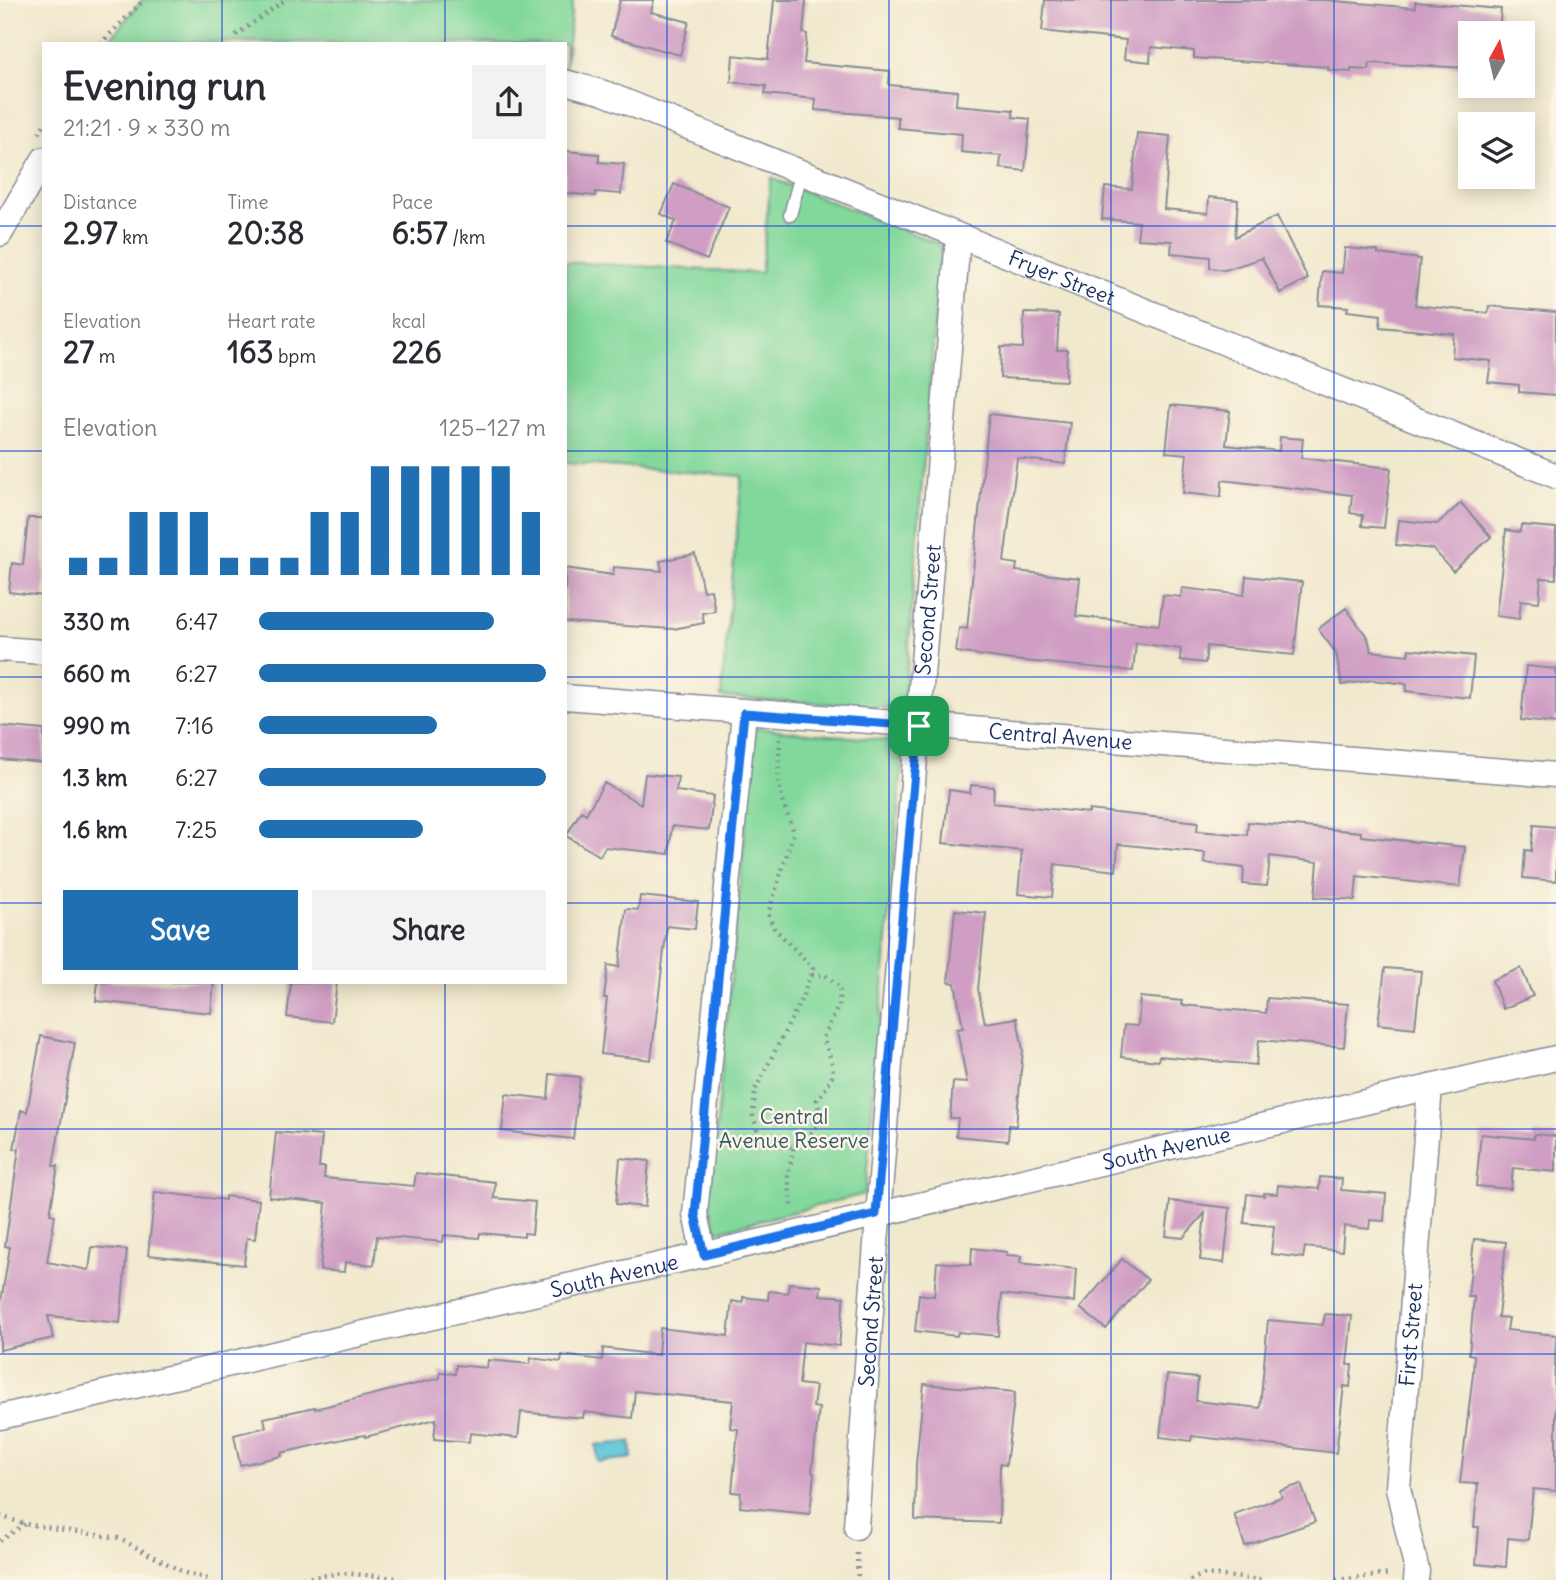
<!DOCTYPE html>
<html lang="en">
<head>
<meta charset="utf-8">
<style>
  body { margin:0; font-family:Delius,sans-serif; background:#f2f2f3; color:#2b2b33; height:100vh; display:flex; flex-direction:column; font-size:26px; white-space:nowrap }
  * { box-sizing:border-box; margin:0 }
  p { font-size:23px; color:#7c7c81 }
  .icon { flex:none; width:38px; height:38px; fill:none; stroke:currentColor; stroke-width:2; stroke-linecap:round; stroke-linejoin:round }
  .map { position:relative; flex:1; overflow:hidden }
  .drawer { position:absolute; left:42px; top:42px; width:525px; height:942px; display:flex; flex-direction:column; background:#fff; border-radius:0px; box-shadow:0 4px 18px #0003 }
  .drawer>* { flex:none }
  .needle { width:46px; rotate:8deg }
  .fabs { position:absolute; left:1458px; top:21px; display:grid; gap:14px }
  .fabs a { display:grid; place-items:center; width:77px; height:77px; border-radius:0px; background:#fff; box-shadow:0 4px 18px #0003; font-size:35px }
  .pin { position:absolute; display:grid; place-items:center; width:60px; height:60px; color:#fff; margin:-30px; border-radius:14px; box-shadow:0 4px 10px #0006 }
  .round { display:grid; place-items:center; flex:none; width:74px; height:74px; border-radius:0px; background:#f2f2f3 }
  .summary { display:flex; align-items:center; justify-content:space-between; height:119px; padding:0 21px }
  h1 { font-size:38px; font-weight:800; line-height:52px }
  .figures { display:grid; grid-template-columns:repeat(3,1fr); gap:10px; height:119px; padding:7px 21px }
  .figures div { display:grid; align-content:center }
  .figures b { font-size:30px; font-weight:800 }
  .figures small { font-size:19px; font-weight:400 }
  .figures p { font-size:19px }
  .chart { height:196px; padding:14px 21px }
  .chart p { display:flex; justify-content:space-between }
  .chart svg { width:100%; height:126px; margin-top:7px; stroke:#1f6fb2; stroke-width:6 }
  .button { display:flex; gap:14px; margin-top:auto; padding:14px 21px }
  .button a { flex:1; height:80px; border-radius:0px; background:#1f6fb2; color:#fff; font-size:28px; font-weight:800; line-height:80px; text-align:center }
  .button a+a { background:#f2f2f3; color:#2b2b33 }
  ul { padding:0 21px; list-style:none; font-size:23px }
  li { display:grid; grid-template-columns:112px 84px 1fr; align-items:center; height:52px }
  li i { height:18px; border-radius:9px; background:#1f6fb2 }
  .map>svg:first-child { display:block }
  .green { fill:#82d89b; stroke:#4e847c; stroke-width:2 }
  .water { fill:#5bc4d7; stroke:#3b7a9a; stroke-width:2 }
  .building { fill:#d09ec4 }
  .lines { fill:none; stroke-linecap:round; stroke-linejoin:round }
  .service-casing { stroke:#868c96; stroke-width:15 }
  .minor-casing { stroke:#868c96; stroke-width:27 }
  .path { stroke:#868c96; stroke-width:4.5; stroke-dasharray:2 5; stroke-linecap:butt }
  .service { stroke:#fff; stroke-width:12 }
  .minor { stroke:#fff; stroke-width:24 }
  .route-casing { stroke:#fff; stroke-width:14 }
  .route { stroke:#1a73e8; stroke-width:9 }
  .grid { fill:none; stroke:#1d4ed8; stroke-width:2; stroke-opacity:0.55 }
  .labels { text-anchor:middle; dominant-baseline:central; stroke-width:5; stroke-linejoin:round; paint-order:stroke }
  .street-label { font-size:21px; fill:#1b2f5e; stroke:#fcf5e5 }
  .park-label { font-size:21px; fill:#35596d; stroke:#fcf5e5 }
</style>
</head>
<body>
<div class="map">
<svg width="1556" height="1580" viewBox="0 0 1556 1580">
  <rect width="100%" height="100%" fill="#fcf5e5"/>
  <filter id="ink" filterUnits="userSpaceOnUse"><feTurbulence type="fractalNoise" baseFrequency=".0143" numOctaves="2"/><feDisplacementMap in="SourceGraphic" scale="14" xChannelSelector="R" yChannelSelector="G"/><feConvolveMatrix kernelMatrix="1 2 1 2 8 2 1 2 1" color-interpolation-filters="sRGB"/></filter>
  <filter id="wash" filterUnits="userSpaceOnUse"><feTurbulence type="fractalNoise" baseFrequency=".00686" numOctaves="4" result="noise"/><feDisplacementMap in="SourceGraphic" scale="28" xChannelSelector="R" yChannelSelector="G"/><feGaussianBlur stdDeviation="1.57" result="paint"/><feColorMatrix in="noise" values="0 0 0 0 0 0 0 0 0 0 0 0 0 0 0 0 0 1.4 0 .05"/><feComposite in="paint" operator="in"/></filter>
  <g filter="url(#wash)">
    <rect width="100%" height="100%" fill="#f1e9cd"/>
    <path class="green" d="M142,0H573L565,69V44L175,42L106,44Z
      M771,178L941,245L905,694L893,708L721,697L742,476L565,463V262L761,273Z
      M755,728L904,742L865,1194L717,1231L709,1203Z"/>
    <path class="water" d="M631,1442L632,1458L598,1462L596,1445Z"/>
    <g id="blocks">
      <path class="building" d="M620,0H654L651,12L689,22L680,55L611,36Z
        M774,0H806L803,33L807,34L804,63L890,71L889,85L957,91L956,105L1013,110V117L1030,119L1025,171L1000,168L1001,156L961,152L962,134L898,128V117L815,110L816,99L765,94L766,86L731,82L733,55L768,59Z
        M1045,0H1324L1415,8V2L1501,9L1499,33H1470V68L1370,63L1369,70L1351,69V72L1328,70V67L1194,58V51L1151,47L1150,62L1124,59L1126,40L1042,31Z
        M1137,133L1170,136L1164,209L1208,213L1209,197L1238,200L1235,237L1277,216L1308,279L1280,293L1262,258L1225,270L1210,268V257L1171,253L1172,241L1137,239L1139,222L1102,219L1105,187L1132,189Z
        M565,151L599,154V162L624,164L621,194L596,192L595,196L565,193Z
        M674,184L729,207L707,260L666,243L676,221L661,214Z
        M1345,248L1378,251V254L1420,259L1415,305L1488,313L1489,306L1556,312V395L1519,392V385L1488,382L1491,361L1452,357L1454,334L1380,327L1381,315L1347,311L1348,307L1319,305L1322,271L1342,273Z
        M1024,313L1059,314L1057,350H1067L1066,381L1000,378L1001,347L1023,348Z
        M1171,405L1230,411L1226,445L1279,451L1280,437L1303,439L1301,458L1391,468L1384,528L1362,526L1363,515L1350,513L1352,495L1222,480L1221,497L1183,493L1187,454L1166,452Z
        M989,414L1070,423L1065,464L1017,458L1004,562L1017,564L1016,571L1080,578L1076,616L1159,625L1163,595L1181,597L1182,588L1244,595L1246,576L1302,582L1294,655L1207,646L1205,663L1180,660L1181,649L1136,643L1133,671L1013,660L956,652L959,628L967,629Z
        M1461,503L1491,537L1453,571L1433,549L1396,545L1399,520L1437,524Z
        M28,518H44V596L9,592L12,563L23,565Z
        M1521,525L1556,528V579L1541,578L1539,602L1521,600L1519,619L1496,616L1506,530L1520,532Z
        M695,554L703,591L711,590L715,611L702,613L704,623L673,629L565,622V568L613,575L614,567L662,571L660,561Z
        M1346,608L1368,638L1371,651L1408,655L1409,649L1474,656L1470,698L1406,691L1407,684L1372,680L1342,685L1336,653L1318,629Z
        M1526,666L1556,669V724L1521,720Z
        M0,726L44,730V763L0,759Z
        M645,774L678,777L676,791L713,796L709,830L672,826L669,854L605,847L600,856L566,836L581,811L586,814L604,783L641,804Z
        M971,785L994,787L993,803L1089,813V810L1198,822L1197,831L1247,835L1248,822L1361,832V836L1465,847L1460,887L1357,876L1355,900L1315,897L1318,862L1270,856L1267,886L1243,884L1244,868L1204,863L1205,853L1118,844L1116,871L1055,864L1052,897L1018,894L1022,851L943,843L949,790L970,793Z
        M1534,825L1556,827V881L1523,878L1525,850L1531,851Z
        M640,896L698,902L695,929L667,926L651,1060L601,1054L607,998H604L608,965L619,967L626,909L638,910Z
        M955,910L986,913L978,989L985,1023L1017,1018L1023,1050L1016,1126L1009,1125L1008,1141L956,1136L958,1118H950L953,1082L967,1083L957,1029L963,1028L955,983L948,982Z
        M1385,968L1421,971L1415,1028L1378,1024Z
        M1521,968L1533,996L1503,1009L1492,980Z
        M98,982H214L211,1013L96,1001Z
        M291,982H337L332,1022L287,1017Z
        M1140,997L1182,1001V1005L1266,1013L1267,998L1348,1004L1344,1047L1259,1040L1256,1065L1159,1056L1158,1061L1121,1057L1124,1025L1138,1026Z
        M41,1036L75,1043L53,1166H58L50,1214L55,1215L47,1262L89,1270L92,1247L127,1250L120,1323L48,1316L53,1338L0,1350V1308L10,1247L5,1246L19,1149H14L21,1110L27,1112Z
        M550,1074L580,1077L573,1139L502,1131L506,1094L548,1099Z
        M276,1132L322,1136L319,1167H325L324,1178L414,1186L416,1173L495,1182L494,1198L535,1202L532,1234L524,1233V1237L480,1233L479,1238L444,1235L443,1242L377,1236L374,1265L345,1262L344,1272L320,1270L326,1203L269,1197Z
        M1481,1134L1534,1139V1134L1556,1136V1172L1513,1168L1511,1189L1476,1186Z
        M620,1158L649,1161L645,1207L616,1204Z
        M1320,1177L1342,1179L1341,1190L1386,1194L1384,1221L1370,1220L1369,1229L1344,1226L1342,1251L1305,1247L1303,1258L1271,1254L1274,1226L1244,1223L1247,1194L1264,1196V1193L1277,1194L1278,1185L1319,1189Z
        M155,1192L225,1200V1196L259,1200L255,1239L247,1238L244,1265L148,1255Z
        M1170,1201L1230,1208L1224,1263L1200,1260L1205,1213L1183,1238L1166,1236Z
        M1474,1239L1506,1242L1498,1317L1509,1318L1507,1330L1556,1335L1554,1390H1556V1491L1533,1489L1528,1540L1508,1538L1506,1567L1476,1564L1479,1527H1474L1478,1484L1460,1483L1473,1373L1474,1355L1469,1354L1474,1297H1468Z
        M972,1248L1007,1252L1006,1255L1021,1256L1020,1263L1076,1269L1074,1302L1002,1294L998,1336L958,1332L957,1336L915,1331L919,1294L934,1296L937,1262L971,1265Z
        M1122,1259L1148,1280L1106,1329L1080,1308Z
        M789,1283L821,1286L820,1295L844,1297L839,1346L803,1342L799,1384L816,1386L813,1407L819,1408L812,1472L814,1473L810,1514L740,1507L741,1493L732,1492L738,1429L730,1428L733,1401L635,1391L632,1418L584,1412L583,1418L521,1412L518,1438L470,1433L469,1442L434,1439L436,1419L365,1437V1435L348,1438L281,1453L282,1456L240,1465L234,1435L266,1427L264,1418L315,1407V1409L440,1378V1372L455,1374L456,1365L487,1368L488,1360L530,1364L531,1358L561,1362L562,1355L602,1360L603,1348L658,1355L660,1328L728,1336L732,1301L743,1303V1297L768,1300L769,1291L788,1293Z
        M1325,1314L1352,1316L1347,1365H1352L1350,1387L1344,1386L1336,1453L1192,1436L1191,1441L1160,1437L1167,1375L1198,1378L1196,1401L1260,1408L1268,1320L1323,1325Z
        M924,1384L1015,1392L1006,1465L1000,1464L999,1523L915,1520L916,1464Z
        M1301,1484L1315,1522L1245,1546L1234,1514L1282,1497L1280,1491Z"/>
    </g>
  </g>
  <g filter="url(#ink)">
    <use href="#blocks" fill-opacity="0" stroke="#868c96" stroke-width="2"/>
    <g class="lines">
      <g class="service-casing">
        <path id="service" d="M790,215L801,174"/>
      </g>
      <g class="minor-casing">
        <g id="minor">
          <path id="s1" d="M565,82L604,93L1556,476"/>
          <path d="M0,234L44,159"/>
          <path d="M0,649L44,652"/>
          <path id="s2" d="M565,697L1556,775"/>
          <path d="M704,1255L695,1214L744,713"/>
          <path id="s3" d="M0,1417L1556,1058"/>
          <path id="s4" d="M856,1527C884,1097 924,667 958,237"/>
          <path id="s5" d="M1416,1580L1417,1571L1398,1488L1430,1087"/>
        </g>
      </g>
      <path class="path" d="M236,35L285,0
        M100,44L144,0
        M39,133L44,125
        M780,739L778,780L783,803L794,832L768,914L774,928L813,968L802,998L755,1090L753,1115L760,1139L778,1147L794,1146L788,1176L792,1208
        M794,1146C814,1133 824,1125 817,1100C839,1072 835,1070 823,1038L839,1005L840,987L825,975H810
        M0,1516L25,1524L118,1538L185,1573L212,1580
        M0,1541L25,1524
        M857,1553L858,1580
        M289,1580L343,1573L396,1578L401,1580
        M1190,1580L1205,1574L1261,1580
        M1336,1580L1391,1574"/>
      <use href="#service" class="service"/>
      <use href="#minor" class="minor"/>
    </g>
  </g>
  <g class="lines" filter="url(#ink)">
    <g class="route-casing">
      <path id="route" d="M744,713L919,726L876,1214L704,1255L695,1214Z"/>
    </g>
    <use href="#route" class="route"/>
  </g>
  <path class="grid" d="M222,0V44M445,0V44M667,0V1580M889,0V1580M1111,0V1580M1334,0V1580M0,226H44M565,226H1556M0,451H44M565,451H1556M0,677H44M565,677H1556M0,903H44M565,903H1556M222,982V1580M445,982V1580M0,1129H1556M0,1354H1556"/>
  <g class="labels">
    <g class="street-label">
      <text stroke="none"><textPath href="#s1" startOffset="534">Fryer Street</textPath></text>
      <text stroke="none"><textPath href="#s4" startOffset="920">Second Street</textPath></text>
      <text stroke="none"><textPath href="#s2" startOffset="497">Central Avenue</textPath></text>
      <text stroke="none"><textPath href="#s3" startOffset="1197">South Avenue</textPath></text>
      <text stroke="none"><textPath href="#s3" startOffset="630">South Avenue</textPath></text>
      <text stroke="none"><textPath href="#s4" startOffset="206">Second Street</textPath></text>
      <text stroke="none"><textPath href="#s5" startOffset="248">First Street</textPath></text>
    </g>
    <g class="park-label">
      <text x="794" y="1116">Central<tspan x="794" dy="24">Avenue Reserve</tspan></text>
    </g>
  </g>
</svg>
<div class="fabs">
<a><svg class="needle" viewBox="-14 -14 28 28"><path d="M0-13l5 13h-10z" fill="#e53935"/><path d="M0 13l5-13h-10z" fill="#7c7c81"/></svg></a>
<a><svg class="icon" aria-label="layers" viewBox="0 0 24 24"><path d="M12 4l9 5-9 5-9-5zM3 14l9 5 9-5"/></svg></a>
</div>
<div class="pin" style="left:919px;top:726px;background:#1e9e55"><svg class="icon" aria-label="arrive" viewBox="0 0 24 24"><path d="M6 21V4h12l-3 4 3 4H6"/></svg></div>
<section class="drawer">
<div class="summary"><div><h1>Evening run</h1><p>21:21 · 9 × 330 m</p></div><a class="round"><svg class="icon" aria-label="share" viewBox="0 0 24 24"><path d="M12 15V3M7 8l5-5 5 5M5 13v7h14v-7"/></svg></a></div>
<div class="figures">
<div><p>Distance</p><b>2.97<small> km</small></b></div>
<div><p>Time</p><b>20:38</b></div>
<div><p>Pace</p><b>6:57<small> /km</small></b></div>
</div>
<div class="figures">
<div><p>Elevation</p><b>27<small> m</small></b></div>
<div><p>Heart rate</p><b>163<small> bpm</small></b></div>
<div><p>kcal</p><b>226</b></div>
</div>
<div class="chart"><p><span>Elevation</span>125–127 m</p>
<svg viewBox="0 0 160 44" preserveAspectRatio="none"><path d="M5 44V38M15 44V38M25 44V22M35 44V22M45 44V22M55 44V38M65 44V38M75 44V38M85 44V22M95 44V22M105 44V6M115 44V6M125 44V6M135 44V6M145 44V6M155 44V22"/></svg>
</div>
<ul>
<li><b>330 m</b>6:47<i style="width:82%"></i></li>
<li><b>660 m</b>6:27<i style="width:100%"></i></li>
<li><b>990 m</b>7:16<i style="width:62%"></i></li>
<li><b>1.3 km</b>6:27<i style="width:100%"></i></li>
<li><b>1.6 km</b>7:25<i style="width:57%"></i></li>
</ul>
<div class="button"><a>Save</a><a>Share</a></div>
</section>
</div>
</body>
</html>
